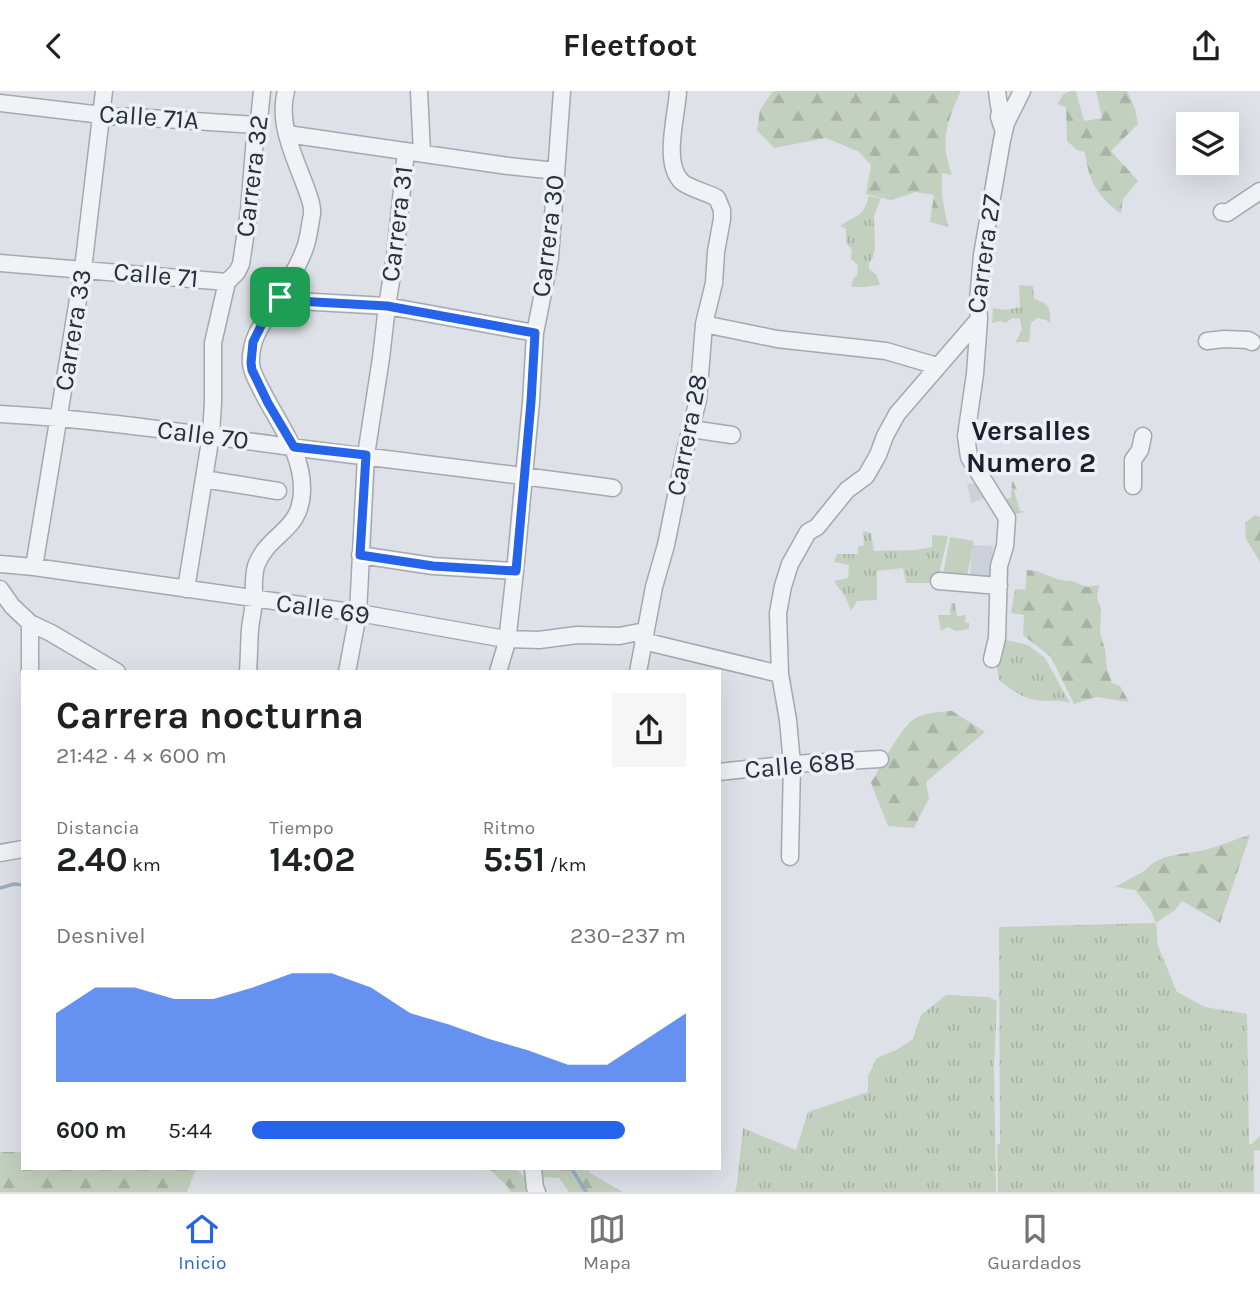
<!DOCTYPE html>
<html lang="es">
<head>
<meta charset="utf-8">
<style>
  body { margin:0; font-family:Karla,sans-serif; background:#f6f6f6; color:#202124; height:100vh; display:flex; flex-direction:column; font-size:26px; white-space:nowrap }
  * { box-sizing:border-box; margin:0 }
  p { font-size:23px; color:#757577 }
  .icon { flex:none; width:38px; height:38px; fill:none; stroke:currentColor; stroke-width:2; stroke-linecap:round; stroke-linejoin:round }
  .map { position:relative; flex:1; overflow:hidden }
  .details { position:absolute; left:21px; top:579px; width:700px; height:500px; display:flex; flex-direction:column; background:#fff; border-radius:0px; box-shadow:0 7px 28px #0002 }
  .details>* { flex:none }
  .controls { position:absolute; left:1176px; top:21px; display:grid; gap:14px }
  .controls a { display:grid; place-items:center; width:63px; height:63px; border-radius:0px; background:#fff; box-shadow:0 7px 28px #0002; font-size:35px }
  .pin { position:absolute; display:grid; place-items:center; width:60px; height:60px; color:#fff; margin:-30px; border-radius:14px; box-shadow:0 4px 10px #0006 }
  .round { display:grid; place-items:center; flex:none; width:74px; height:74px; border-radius:0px; background:#f6f6f6 }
  .overview { display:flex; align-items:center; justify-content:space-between; height:119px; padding:0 35px }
  h1 { font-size:38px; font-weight:700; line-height:52px }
  .metrics { display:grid; grid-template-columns:repeat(3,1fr); gap:10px; height:119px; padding:7px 35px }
  .metrics div { display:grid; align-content:center }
  .metrics b { font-size:35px; font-weight:700 }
  .metrics small { font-size:19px; font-weight:400 }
  .metrics p { font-size:19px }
  .chart { height:196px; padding:14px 35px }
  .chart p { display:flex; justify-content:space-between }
  .chart svg { width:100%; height:126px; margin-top:7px; fill:#2563eb; opacity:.7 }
  ul { padding:0 35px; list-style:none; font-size:23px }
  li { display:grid; grid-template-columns:112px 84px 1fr; align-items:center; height:52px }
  li i { height:18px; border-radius:9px; background:#2563eb }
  header { display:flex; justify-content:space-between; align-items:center; height:91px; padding:0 35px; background:#fff; font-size:32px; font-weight:700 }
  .dock { display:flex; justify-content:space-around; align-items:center; height:98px; border-top:2px solid #e0e0e0; background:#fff; font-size:19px; color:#757577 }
  .dock a { display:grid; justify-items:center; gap:4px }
  .dock .selected { color:#2563eb }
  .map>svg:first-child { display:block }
  .built { fill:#ccd0d8 }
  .grass { fill:url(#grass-tufts) }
  .forest { fill:url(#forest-firs) }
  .garden { fill:#c3d0bf }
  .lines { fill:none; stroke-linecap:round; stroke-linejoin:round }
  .stream { stroke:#9aaec5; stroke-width:3.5 }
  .minor-casing { stroke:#a4a8b1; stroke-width:19 }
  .minor { stroke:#f0f2f5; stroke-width:16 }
  .route-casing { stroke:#fff; stroke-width:14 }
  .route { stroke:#2563eb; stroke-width:9 }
  .labels { text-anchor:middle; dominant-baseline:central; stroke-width:7; stroke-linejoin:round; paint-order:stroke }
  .street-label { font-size:26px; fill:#282f3d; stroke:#edf0f4 }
  .neighbourhood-label { font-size:28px; font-weight:bold; fill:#1a202d; stroke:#edf0f4 }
</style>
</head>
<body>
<header><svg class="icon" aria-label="back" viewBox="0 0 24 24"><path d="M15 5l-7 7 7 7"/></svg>Fleetfoot<svg class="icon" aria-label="share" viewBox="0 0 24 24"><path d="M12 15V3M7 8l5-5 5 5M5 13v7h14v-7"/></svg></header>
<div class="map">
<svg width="1260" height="1101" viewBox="0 0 1260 1101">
  <defs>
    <pattern id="grass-tufts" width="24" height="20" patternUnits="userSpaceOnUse" patternTransform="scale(1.75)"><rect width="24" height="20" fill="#c3d0bf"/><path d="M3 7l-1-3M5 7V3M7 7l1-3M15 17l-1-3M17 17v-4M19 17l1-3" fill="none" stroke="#a8b3a5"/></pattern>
    <pattern id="forest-firs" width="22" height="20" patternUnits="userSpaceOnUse" patternTransform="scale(1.75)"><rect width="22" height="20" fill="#c3d0bf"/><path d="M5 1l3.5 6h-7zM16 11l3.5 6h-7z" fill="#a8b3a5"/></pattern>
  </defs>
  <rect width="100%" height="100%" fill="#dee1e7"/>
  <path class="built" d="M981,392L985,407L971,412L967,393Z
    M973,454L993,455L991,492L969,490Z"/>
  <path class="grass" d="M869,105L881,107L874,125L875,158L873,166L869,173V178L876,183L880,194L864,196H851L853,188L857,184L858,174L851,168L852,159L846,152V138L840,135C857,123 862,128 869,105Z
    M1019,194L1033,195L1034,208C1049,211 1051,219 1050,232L1046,229L1037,227L1031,232L1029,251H1016L1022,238L1020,228L1012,227L1006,232L1000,230L992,232L993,217L1006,219L1020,216Z
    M863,440L871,442L874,460L915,459L932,456V444L948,445L937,492H906L903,477L877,480V509L857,510L851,520L846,507L834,490L848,487L849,474L834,471L837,463H858V456L864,454Z
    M951,512H955L957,525L966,524L965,531L969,532V538L956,540L948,536L941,540L938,524H950Z
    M1002,548L1028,554L1045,567L1070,612C1061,609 1056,610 1047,610C1025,609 1015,602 999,589L996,570Z
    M1156,832L1158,855L1177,901L1205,916L1247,923L1249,1053H1252L1260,1045V1059L1254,1060V1101H998L997,1054L1000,1053L999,836Z
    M946,904L988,906L997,910L994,974L996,1101H735L737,1093L743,1037L796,1059L808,1021L868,1001V985L877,967L896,959L913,948L921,924Z"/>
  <path class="forest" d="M773,0H961C952,19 943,40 946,62C947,69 950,77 952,84L942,82V105L948,136L930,131L934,104L916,101L891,109L866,103L871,74L859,61L826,47L774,57L757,39L760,19Z
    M1070,0H1076L1084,30L1102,27L1096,0H1127L1135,18L1138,33L1111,60L1138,90L1123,108L1121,123C1097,104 1089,92 1085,61L1077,59L1067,50L1066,16L1057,13L1063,4Z
    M1014,390L1017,399H1014L1020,420H1023L1024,421L1008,425L999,409L1011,407L1012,391Z
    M1255,424L1260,426V471L1246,448L1245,432Z
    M1027,479L1036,480L1060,489L1072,490L1087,496L1099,494L1097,507L1101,518L1100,542L1105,558L1107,578L1112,592L1120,595L1129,611L1096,606L1074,613L1051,566L1023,544L1024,524L1011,522L1015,498L1025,499Z
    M952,620L985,641L926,691L929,707L914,737L888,735L871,692C880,677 901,636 914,628C925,621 940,621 952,620Z
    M1250,744L1220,832L1182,810L1175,819L1156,832L1151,820L1135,799L1115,796L1146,779C1160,761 1189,764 1208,758C1222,754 1236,748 1250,744Z
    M0,1061H23V1078H196L187,1101H0Z
    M489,1078H517L528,1091L531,1101H510L508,1096Z
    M539,1078H589L590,1082L623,1101H569L559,1087L541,1086Z"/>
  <path class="garden" d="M950,446L974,450L966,491L942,489Z"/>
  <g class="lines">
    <path class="stream" d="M0,797L14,793L23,794
      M572,1078L586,1101"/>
    <g class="minor-casing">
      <path id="minor" d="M419,0L422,62
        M997,0L999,15L1001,16L999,26L1003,38
        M0,12L102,24L256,34
        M287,43L508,75L556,80
        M1222,121L1227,122L1260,100
        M0,172L227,191
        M280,206L297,210L387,215L535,242
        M979,228L975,283L966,345L969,366L1007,427L1005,455L999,475L997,547L992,568
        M704,233L777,248L886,260L937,275
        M1207,250L1224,248L1248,249L1252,251
        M0,323C98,328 194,343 291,356C398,370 506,382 613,397
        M691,338L732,344
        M204,388L278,400
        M1133,395V369L1140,359L1143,345
        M360,464L433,475L515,480
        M0,473L34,476L365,523L505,548L539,549L577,544L619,545L645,540
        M34,476L83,178L104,0
        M939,490L999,495
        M0,498L12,515L30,532L51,542L117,581
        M186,498L211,344L213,311V252L227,191L237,181L241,173L249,120L256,34L259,29L262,0
        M30,532V581
        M643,550L780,583
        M248,581C249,567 249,553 250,538C251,528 254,517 254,507C254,496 253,486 256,475C268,442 301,441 302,400C303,361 277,331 261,298C257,290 252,282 251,273C249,246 266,228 280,206C287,194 302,167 306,154C309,144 310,133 312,123C313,113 309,106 306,97C295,67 277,32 286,0
        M347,581L358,523L366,364L381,267L387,215L395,166L406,60
        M498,581L507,551L515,480L531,311L535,242L550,167L562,0
        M638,581L654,496L666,454L686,356L698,309L704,233L714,192L716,161L722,128V119L717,107C708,102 689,97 682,91C662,72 677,24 678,0
        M719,681L792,673L880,668
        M0,762L23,758
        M790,766L792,673L788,629L780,583L778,522L783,495L790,473L808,441L817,436L847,399L866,385L878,364L885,345L897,323L979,228L978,210L982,164L1002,49L1006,32L1022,0
        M533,1078L535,1097L537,1101"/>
    </g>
    <use href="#minor" class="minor"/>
  </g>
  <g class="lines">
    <g class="route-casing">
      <path id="route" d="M280,206L297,210L387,215L535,242L531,311L516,480L433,475L360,464L366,364L294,356L268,312L252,279L251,272L253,251L265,227Z"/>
    </g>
    <use href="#route" class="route"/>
  </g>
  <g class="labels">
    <g class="street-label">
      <text transform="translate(149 26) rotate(4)">Calle 71A</text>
      <text transform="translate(252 85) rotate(-83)">Carrera 32</text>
      <text transform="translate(397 133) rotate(-83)">Carrera 31</text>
      <text transform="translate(548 145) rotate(-83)">Carrera 30</text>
      <text transform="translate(984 163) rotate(-82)">Carrera 27</text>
      <text transform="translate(156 184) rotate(5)">Calle 71</text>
      <text transform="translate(73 239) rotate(-81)">Carrera 33</text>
      <text transform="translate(203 344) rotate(7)">Calle 70</text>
      <text transform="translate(687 344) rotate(-79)">Carrera 28</text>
      <text transform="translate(323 518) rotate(8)">Calle 69</text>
      <text transform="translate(800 674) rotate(-5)">Calle 68B</text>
    </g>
    <g class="neighbourhood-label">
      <text x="1031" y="339">Versalles<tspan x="1031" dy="32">Numero 2</tspan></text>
    </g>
  </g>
</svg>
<div class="controls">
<a><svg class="icon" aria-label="layers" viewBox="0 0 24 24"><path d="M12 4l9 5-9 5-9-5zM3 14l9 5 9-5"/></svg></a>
</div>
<div class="pin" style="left:280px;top:206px;background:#1e9e55"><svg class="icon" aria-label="arrive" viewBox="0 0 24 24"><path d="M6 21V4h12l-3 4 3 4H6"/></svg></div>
<section class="details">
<div class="overview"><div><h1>Carrera nocturna</h1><p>21:42 · 4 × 600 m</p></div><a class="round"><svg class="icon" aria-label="share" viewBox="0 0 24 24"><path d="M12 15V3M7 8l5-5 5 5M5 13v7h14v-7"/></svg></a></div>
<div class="metrics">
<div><p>Distancia</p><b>2.40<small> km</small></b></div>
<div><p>Tiempo</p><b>14:02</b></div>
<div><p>Ritmo</p><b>5:51<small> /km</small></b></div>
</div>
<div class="chart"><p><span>Desnivel</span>230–237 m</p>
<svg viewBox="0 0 160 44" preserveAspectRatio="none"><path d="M0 44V20L10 11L20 11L30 15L40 15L50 11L60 6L70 6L80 11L90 20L100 24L110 29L120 33L130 38L140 38L150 29L160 20V44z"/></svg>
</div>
<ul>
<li><b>600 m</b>5:44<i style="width:86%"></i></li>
</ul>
</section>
</div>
<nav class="dock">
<a class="selected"><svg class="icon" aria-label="home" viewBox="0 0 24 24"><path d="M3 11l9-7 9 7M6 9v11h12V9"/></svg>Inicio</a>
<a><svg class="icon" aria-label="map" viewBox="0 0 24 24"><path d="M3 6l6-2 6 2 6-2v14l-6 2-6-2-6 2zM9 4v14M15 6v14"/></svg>Mapa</a>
<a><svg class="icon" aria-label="saved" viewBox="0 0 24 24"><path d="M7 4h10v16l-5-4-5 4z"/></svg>Guardados</a>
</nav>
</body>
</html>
